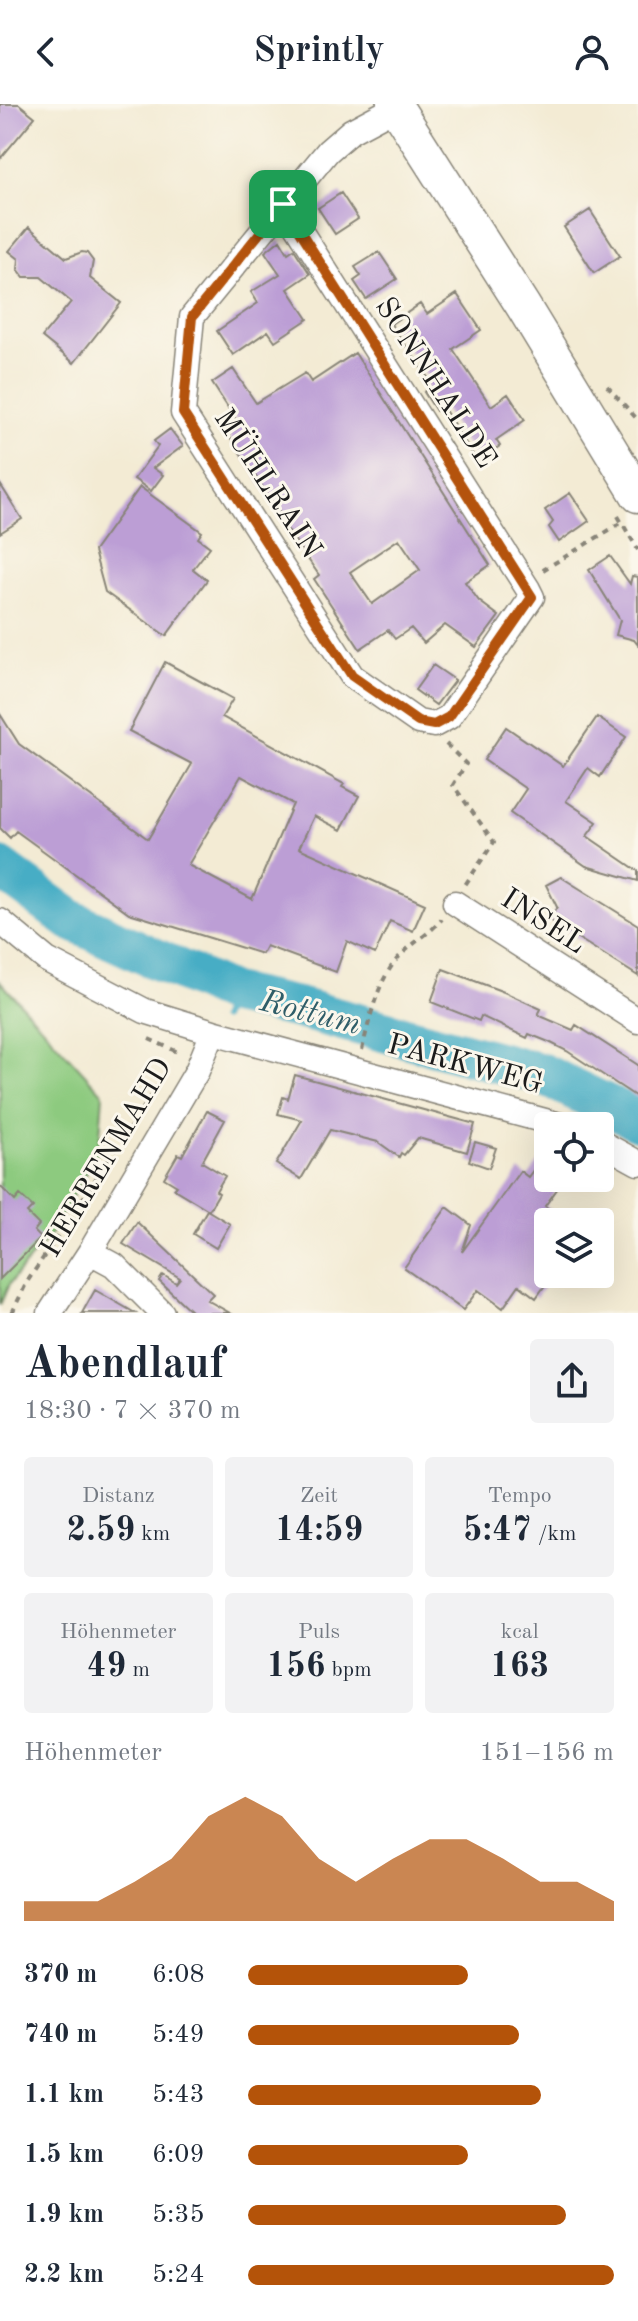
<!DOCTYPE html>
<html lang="de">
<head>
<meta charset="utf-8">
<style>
  body { margin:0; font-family:"Old Standard TT",serif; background:#f2f2f3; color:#1f2937; height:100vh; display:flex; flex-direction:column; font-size:30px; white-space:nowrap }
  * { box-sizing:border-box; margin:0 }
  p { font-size:26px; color:#747a83 }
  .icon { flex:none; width:44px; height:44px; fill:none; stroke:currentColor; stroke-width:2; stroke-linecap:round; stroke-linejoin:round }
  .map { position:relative; height:1209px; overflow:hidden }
  .side { display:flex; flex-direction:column; background:#fff; flex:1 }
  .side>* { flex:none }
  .fabs { position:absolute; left:534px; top:1008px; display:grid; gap:16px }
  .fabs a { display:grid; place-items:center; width:80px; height:80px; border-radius:8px; background:#fff; box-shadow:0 8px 32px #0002; font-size:40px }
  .pin { position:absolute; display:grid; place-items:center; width:68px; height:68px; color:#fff; margin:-34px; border-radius:16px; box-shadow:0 4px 12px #0006 }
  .round { display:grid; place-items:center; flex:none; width:84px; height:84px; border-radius:8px; background:#f2f2f3 }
  .summary { display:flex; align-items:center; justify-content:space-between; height:136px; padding:0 24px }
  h1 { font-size:44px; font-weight:700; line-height:60px }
  .figures { display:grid; grid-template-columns:repeat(3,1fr); gap:12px; height:136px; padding:8px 24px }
  .figures div { display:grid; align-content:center; border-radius:8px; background:#f2f2f3; text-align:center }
  .figures b { font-size:34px; font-weight:700 }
  .figures small { font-size:22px; font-weight:400 }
  .figures p { font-size:22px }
  .chart { height:224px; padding:16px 24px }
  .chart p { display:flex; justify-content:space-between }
  .chart svg { width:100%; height:144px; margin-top:8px; fill:#b45309; opacity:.7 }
  ul { padding:0 24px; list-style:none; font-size:26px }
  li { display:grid; grid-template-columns:128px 96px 1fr; align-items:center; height:60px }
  li i { height:20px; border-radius:10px; background:#b45309 }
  header { display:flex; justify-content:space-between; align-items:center; height:104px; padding:0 24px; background:#fff; font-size:36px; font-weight:700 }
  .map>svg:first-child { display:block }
  .green { fill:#8dca7f; stroke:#54734e; stroke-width:2 }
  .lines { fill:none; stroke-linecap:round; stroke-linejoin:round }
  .stream { stroke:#46adc5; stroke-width:7 }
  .river { stroke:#46adc5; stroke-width:42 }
  .building { fill:#bc9ed5; fill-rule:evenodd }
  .street-casing { stroke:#888478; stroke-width:27 }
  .secondary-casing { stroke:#888478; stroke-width:37 }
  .path { stroke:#888478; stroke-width:4; stroke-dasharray:6 6; stroke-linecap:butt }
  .street { stroke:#fff; stroke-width:24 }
  .secondary { stroke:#fff; stroke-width:34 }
  .route-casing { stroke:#fff; stroke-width:16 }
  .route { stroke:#b45309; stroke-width:10 }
  .labels { text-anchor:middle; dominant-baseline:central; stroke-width:6; stroke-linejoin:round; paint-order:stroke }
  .street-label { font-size:30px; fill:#1c1c1c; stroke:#fbf7ec }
  .water-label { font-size:32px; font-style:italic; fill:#2f5d68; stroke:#fbf7ec }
</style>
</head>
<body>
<header><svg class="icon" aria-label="back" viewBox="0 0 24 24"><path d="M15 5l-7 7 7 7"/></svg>Sprintly<svg class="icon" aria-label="person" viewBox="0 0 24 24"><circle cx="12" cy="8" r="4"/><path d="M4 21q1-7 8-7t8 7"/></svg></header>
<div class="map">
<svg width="638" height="1209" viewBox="0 0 638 1209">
  <rect width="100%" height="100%" fill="#fbf7ec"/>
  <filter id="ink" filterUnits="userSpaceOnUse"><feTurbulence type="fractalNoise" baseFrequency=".0125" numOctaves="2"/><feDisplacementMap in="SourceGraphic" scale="16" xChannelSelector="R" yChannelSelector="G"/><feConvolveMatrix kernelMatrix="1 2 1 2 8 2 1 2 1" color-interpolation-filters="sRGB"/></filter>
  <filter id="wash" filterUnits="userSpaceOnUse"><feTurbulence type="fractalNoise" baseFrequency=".006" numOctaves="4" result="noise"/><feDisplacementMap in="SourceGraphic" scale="32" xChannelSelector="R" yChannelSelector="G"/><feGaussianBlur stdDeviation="1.8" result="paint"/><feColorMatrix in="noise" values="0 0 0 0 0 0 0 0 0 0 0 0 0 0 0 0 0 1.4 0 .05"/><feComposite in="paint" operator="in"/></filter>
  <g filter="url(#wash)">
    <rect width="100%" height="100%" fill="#f3ebd4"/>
    <path class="green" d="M0,877L103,990L99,1045L50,1131L9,1180L0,1201Z"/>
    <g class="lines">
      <path class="stream" d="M222,914L232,890"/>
      <path class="river" d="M0,764L71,816L232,890L298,904L542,970L638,1016"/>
    </g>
    <g id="blocks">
      <path class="building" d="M0,0H19L35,13L0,55Z
        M341,89L358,115L335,130L318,104Z
        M590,106L620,152L594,169L564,123Z
        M29,123L66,154L82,148L87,149L93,157L90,174L121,199L74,259L42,233L71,198L41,173H24L18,165L19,155L9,147Z
        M280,136L288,149L294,145L310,170L288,185L308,215L275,237L268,227L233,251L217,227L258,199L251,188L280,170L265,148Z
        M379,148L397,175L366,195L354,177L361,172L355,163Z
        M457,190L481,226L453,245L491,302L508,290L525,316L496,336L500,342L477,357L443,303L436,307L424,288L429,285L424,278L429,275L391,220L420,200L427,210Z
        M355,249L490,461L465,478L479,497L499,512L476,543L445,521L424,539L411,524L395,535L388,526L360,545L314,475L319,471L280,415L283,414L228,330L240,322L212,279L233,265L256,299L305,269L311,278ZM399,435L420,466L372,500L350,468Z
        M170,325L183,342L153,364L163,371L151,387L134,375L158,342L154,337Z
        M0,380L22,415L0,429Z
        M140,383L202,428L198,434L210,443L193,465L207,476L166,532L105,488L94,447Z
        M570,389L589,417L559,438L549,423L553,418L545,406Z
        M610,452L630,480L632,472L638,473V541L634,536L616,531L620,516L589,466Z
        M165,558L233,595L222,613L344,680L342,683L359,692L341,726L314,712L299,744L425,800L413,827L390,817L375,850L347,837L336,868L266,842L262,850L129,809L16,727L10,734L0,724V610L19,640L148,735L192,660L129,627ZM241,672L293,700L252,795L188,761Z
        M433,561L455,576L436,601L415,586Z
        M597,613L626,633L600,673L588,664L566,697L597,718L587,732L638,767V777L586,762L510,709L526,685L484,656L506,623L563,662Z
        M561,773L638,821V872L549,816L557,803L546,781Z
        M443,865L504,888L541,905L538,911L573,926L576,921L638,961V994L567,947L549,938L529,930L527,934L481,912L479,917L431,898Z
        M295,971L475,1020L467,1048L418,1034L404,1051L401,1049L399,1053L378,1038L330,1026L301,1075L276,1060L302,1016L278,1010L283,993L288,995Z
        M207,1007L225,1016L202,1058L225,1072L216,1087L219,1089L209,1106L174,1085L177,1082L164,1074L178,1050L182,1052Z
        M475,1038L496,1044L489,1064L469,1057Z
        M548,1046V1074H565L545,1102L567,1118H548V1177L536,1194L519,1181L503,1204L478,1186L463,1206L404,1164L447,1103L471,1121L462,1148L520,1067L528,1073Z
        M0,1082L15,1097L20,1091L33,1103L27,1109L39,1121L34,1127L41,1134L0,1175Z
        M207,1106L230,1120L216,1144L193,1130Z
        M137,1118L213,1190L207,1196L230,1209H193L159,1177L163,1171L176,1179L180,1174L123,1140Z
        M95,1186L135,1209H82Z"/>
    </g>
  </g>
  <g filter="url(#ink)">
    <use href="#blocks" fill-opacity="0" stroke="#888478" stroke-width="2"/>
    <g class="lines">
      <g class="street-casing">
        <path id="street" d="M283,100L528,485L532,493L449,613L434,621L418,618L352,572L183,309L192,213L328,47L351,27L396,3
          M455,799L638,917
          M0,817L47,856L145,907L213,928L564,1022
          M600,1038L638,1059
          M90,1148L114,1161L162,1209
          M50,1209L90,1148L197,967L213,928"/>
      </g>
      <g class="secondary-casing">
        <path id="secondary" d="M394,0L523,202L638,391"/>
      </g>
      <path class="path" d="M607,282L638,316
        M618,412L638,446
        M543,466L621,419
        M446,640L466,660L453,681L494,738L465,781
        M149,935L180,949
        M362,946C370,914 378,871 404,848C417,836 430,829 442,815
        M12,1209L27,1178L160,979"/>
      <use href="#street" class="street"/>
      <use href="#secondary" class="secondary"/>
    </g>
  </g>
  <g class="lines" filter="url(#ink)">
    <g class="route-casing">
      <path id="route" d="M283,100L532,493L449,613L434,621L418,618L352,572L183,309L192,213Z"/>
    </g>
    <use href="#route" class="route"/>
  </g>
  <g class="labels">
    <g class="street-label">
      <text transform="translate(435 279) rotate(57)">SONNHALDE</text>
      <text transform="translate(267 380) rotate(57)">MÜHLRAIN</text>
      <text transform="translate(543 818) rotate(33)">INSEL</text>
      <text transform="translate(465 961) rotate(15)">PARKWEG</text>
      <text transform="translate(107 1054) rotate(-59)">HERRENMAHD</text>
    </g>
    <g class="water-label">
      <text transform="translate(310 910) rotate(14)">Rottum</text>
    </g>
  </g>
</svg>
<div class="fabs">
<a><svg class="icon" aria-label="locate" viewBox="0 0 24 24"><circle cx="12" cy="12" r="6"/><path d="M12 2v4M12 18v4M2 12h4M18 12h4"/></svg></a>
<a><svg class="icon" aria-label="layers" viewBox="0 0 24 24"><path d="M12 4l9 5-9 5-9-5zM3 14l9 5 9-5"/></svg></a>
</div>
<div class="pin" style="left:283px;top:100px;background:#1e9e55"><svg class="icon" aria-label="arrive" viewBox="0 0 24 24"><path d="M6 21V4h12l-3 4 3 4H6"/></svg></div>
</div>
<section class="side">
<div class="summary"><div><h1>Abendlauf</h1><p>18:30 · 7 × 370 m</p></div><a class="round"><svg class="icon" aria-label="share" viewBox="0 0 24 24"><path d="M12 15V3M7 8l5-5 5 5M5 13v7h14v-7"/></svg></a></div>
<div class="figures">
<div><p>Distanz</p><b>2.59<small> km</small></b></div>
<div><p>Zeit</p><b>14:59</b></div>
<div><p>Tempo</p><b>5:47<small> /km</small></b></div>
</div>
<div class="figures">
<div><p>Höhenmeter</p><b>49<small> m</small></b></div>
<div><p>Puls</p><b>156<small> bpm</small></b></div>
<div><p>kcal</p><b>163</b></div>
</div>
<div class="chart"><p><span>Höhenmeter</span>151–156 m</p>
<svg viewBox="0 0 160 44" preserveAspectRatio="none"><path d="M0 44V38L10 38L20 38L30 32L40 25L50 12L60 6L70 12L80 25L90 32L100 25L110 19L120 19L130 25L140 32L150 32L160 38V44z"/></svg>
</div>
<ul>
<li><b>370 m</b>6:08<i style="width:60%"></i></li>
<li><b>740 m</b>5:49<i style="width:74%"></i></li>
<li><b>1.1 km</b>5:43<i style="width:80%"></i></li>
<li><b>1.5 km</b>6:09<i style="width:60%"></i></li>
<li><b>1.9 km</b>5:35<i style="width:87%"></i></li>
<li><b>2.2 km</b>5:24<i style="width:100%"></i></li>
</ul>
</section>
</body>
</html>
